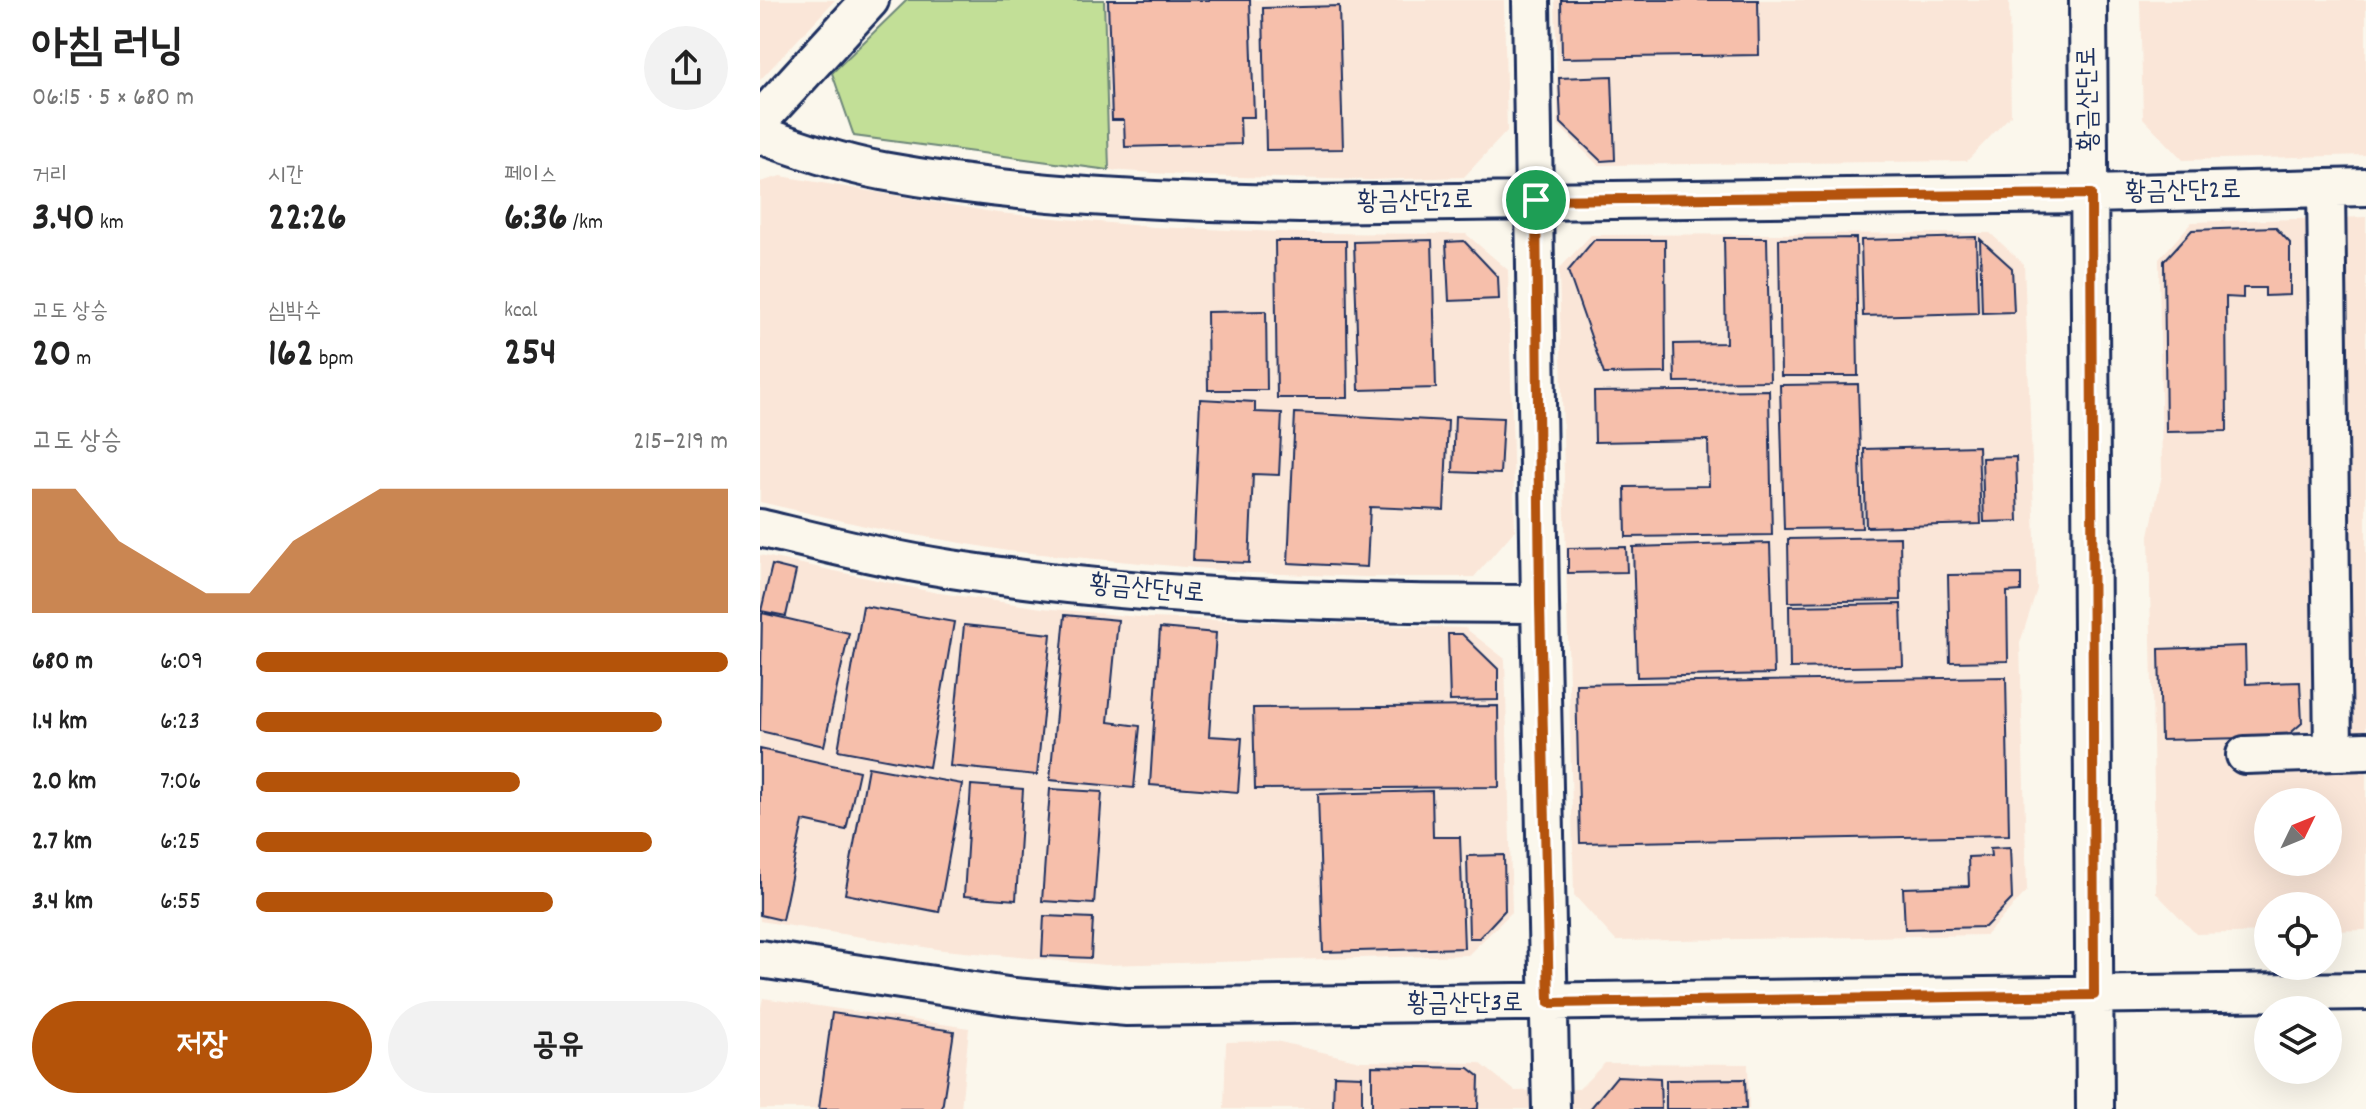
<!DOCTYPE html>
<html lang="ko">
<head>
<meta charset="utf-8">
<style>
  body { margin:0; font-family:Dekko,"Poor Story",sans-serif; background:#f2f2f2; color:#222; height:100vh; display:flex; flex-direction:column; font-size:30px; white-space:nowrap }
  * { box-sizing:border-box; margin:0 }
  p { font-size:26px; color:#767676 }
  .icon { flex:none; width:44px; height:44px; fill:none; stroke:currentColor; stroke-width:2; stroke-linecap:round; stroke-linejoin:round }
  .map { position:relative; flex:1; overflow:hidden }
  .drawer { display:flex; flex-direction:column; background:#fff; width:760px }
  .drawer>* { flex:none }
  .needle { width:52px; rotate:47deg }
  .fabs { position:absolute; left:1494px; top:788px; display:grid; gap:16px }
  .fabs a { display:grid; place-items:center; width:88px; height:88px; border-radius:50%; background:#fff; box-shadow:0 8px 32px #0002; font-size:40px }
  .pin { position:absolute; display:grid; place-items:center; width:68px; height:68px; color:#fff; margin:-34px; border:4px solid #fff; border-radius:50%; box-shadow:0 2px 8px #0007 }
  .round { display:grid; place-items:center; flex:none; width:84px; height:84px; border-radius:42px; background:#f2f2f2 }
  .head { display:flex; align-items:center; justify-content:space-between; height:136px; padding:0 32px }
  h1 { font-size:44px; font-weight:800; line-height:60px }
  .stats { display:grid; grid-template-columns:repeat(3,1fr); gap:12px; height:136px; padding:8px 32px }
  .stats div { display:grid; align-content:center }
  .stats b { font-size:40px; font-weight:800 }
  .stats small { font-size:22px; font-weight:400 }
  .stats p { font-size:22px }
  .chart { height:224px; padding:16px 32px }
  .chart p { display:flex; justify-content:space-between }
  .chart svg { width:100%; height:144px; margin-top:8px; fill:#b45309; opacity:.7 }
  .cta { display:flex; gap:16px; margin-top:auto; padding:16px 32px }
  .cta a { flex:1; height:92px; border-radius:48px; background:#b45309; color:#fff; font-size:32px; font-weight:800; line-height:92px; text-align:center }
  .cta a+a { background:#f2f2f2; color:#222 }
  ul { padding:0 32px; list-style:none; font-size:26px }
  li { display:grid; grid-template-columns:128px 96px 1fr; align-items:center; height:60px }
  li i { height:20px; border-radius:10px; background:#b45309 }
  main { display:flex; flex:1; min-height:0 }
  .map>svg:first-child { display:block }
  .built { fill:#fae6d8; fill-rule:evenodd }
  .green { fill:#c2df97; stroke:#6e877a; stroke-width:2 }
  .building { fill:#f6bfab; stroke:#1b2f5e; stroke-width:2 }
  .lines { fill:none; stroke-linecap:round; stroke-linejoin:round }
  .minor-casing { stroke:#1b2f5e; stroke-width:42 }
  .minor { stroke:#fbf7ec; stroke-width:36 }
  .route-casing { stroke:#fff; stroke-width:16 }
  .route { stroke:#b45309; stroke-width:10 }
  .labels { text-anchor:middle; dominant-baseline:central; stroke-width:6; stroke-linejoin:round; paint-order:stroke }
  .street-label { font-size:26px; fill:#1b2f5e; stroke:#fbf7ec }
</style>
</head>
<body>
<main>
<section class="drawer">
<div class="head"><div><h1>아침 러닝</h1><p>06:15 · 5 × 680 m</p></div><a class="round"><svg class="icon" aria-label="share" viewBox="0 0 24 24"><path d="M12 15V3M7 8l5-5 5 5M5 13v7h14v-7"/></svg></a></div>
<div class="stats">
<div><p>거리</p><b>3.40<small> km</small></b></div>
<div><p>시간</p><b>22:26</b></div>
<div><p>페이스</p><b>6:36<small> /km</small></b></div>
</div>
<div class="stats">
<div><p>고도 상승</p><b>20<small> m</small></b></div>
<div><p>심박수</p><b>162<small> bpm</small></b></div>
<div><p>kcal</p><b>254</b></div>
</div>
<div class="chart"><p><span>고도 상승</span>215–219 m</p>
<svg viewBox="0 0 160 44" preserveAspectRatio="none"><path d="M0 44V6L10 6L20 22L30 30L40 38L50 38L60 22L70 14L80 6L90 6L100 6L110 6L120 6L130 6L140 6L150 6L160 6V44z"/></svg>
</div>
<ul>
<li><b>680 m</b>6:09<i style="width:100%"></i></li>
<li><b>1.4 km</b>6:23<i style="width:86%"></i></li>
<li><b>2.0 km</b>7:06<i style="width:56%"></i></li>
<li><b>2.7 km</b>6:25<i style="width:84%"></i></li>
<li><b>3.4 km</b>6:55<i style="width:63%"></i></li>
</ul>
<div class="cta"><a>저장</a><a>공유</a></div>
</section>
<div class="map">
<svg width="1606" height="1109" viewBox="0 0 1606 1109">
  <rect width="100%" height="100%" fill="#fbf7ec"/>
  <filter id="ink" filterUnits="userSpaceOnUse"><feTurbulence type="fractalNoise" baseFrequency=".0125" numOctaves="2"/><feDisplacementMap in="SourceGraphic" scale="16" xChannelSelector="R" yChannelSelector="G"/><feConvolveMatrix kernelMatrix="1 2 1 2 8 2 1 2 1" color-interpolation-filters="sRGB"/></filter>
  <g filter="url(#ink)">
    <path class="built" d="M0,0H75L0,80Z
      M344,0H744L747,131L704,177L611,180L437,176L349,170Z
      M795,0H1249L1251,115L1207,161L838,165L798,125Z
      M1380,0H1606V155L1423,160L1383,118Z
      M21,176L238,213L394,227L543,233L706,234L748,270L755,530L714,577H607L491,573L248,551L114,528L0,502V182Z
      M1606,217V930L1568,931V906H1508V932L1436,934L1396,893L1389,535L1402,475L1399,259L1432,222ZM1508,802H1568V862H1508Z
      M1230,233L1264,264L1277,589L1260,643L1267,891L1226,935L856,941L814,895L799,269L831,235Z
      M0,555L173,592L282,608L390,618L705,628L745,659L752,912L708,955L345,965L183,950L0,921Z
      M3,998L209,1028L201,1109H0V1012Z
      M516,1041L600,1061L720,1063L755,1091L819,1089L845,1063L988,1064L989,1109H464L466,1042Z"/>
    <path class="green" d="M147,0H344L349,170L94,136L72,73Z"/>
    <path class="building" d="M348,0H490L494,117H480L481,144L365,147L364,120H352Z
      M801,0H998L999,55L802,58Z
      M579,6L583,149L506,150L503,8Z
      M852,76L855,160L841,161L801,123L799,78Z
      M1515,227L1530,243V295L1505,296V288H1483V298L1466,297L1467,431L1406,432L1404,261L1432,230Z
      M1216,237L1218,313L1103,316L1101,240Z
      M964,238H1007L1010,381L915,382L914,344L966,343Z
      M1096,238L1098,376H1021L1019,239Z
      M1220,239L1252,268L1254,312L1222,313Z
      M672,240L676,388L599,390L594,242Z
      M834,240H905L906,373L844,374L808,271Z
      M515,241H586L588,398H517Z
      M704,241L738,277L739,299L689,301L686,242Z
      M506,311L507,390H448L447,312Z
      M1098,384L1102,528L1024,529L1020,385Z
      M1009,390L1012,535L866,537L865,487L949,486L948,440L835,442L834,392Z
      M440,399L495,402V412L522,413L519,475L493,474L489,563L433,561Z
      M535,413L688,421L684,510L610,507L607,567L528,563Z
      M695,416L743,418L740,474L693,472Z
      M1218,446L1221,524L1106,527L1104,449Z
      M1256,457L1258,521L1224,522L1222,458Z
      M1140,537L1141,600L1029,602L1028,539Z
      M1010,543L1014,674L877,677L873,547Z
      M866,547L867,572L808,573V548Z
      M12,565L36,571L26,616L1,611Z
      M1261,574V591L1247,592L1248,661L1190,662L1188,575Z
      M1141,604L1143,666L1030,668L1029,606Z
      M103,606L194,622L169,767L78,750Z
      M2,613L89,633L64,746L0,731Z
      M305,615L358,620L348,722L380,726L374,788L290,780Z
      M204,625L291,634L277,775L190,766Z
      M400,628L456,633L449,736L482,738L478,792L390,785Z
      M688,634H702L738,669V700L690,701Z
      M1485,646L1486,684L1540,682L1542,723L1526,737L1401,740L1399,649Z
      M1246,677L1249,835L820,843L816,684Z
      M738,706L739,787L495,789L493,708Z
      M0,749L99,771L86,830L43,821L22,920L0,915Z
      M108,767L202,784L179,912L85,894Z
      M211,785L263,789L256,900L204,896Z
      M290,789L342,792L334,904L282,901Z
      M672,791L673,837H700L704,948L563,952L558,794Z
      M1250,847L1252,899L1225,927L1145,929L1143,888L1209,886L1208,857L1231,856L1230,848Z
      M744,855L745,910L719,938H709L707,856Z
      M284,916L333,918L331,958L282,956Z
      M72,1013L194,1031L182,1109H59Z
      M612,1066L709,1068L719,1076L718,1109H612Z
      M574,1075L602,1076V1109H573Z
      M857,1076L900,1078L901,1109H830Z
      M985,1079L986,1109H906V1080Z"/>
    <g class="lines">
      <g class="minor-casing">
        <path id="minor" d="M771,0L780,604L791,1109
          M1328,0L1335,1109
          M0,120L110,0
          M0,135C40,149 80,163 122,171C260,196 400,202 540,204L1331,194L1606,187
          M1566,188L1573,751
          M0,528C63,543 126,559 191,569C386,599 583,604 780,604
          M1485,755L1606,751
          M0,959L254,997L367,1007L1606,991"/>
      </g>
      <use href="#minor" class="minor"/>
    </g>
  </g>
  <g class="lines" filter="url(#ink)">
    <g class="route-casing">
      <path id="route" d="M1331,194L1334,995L789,1003L780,604L776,200Z"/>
    </g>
    <use href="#route" class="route"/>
  </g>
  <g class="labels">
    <g class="street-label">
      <text transform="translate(1329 99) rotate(-91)">황금산단로</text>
      <text transform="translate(1423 192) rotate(-1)">황금산단2로</text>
      <text transform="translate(655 202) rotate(-1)">황금산단2로</text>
      <text transform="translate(387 590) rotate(5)">황금산단4로</text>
      <text x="705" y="1004">황금산단3로</text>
    </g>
  </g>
</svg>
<div class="fabs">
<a><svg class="needle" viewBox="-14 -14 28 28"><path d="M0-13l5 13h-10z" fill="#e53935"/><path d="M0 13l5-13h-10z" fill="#767676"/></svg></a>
<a><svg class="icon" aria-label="locate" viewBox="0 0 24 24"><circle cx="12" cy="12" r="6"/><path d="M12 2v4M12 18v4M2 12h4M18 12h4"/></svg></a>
<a><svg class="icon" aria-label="layers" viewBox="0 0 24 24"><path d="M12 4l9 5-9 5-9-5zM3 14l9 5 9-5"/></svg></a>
</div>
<div class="pin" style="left:776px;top:200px;background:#1e9e55"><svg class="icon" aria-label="arrive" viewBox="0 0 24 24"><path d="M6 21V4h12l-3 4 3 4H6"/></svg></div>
</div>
</main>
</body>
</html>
